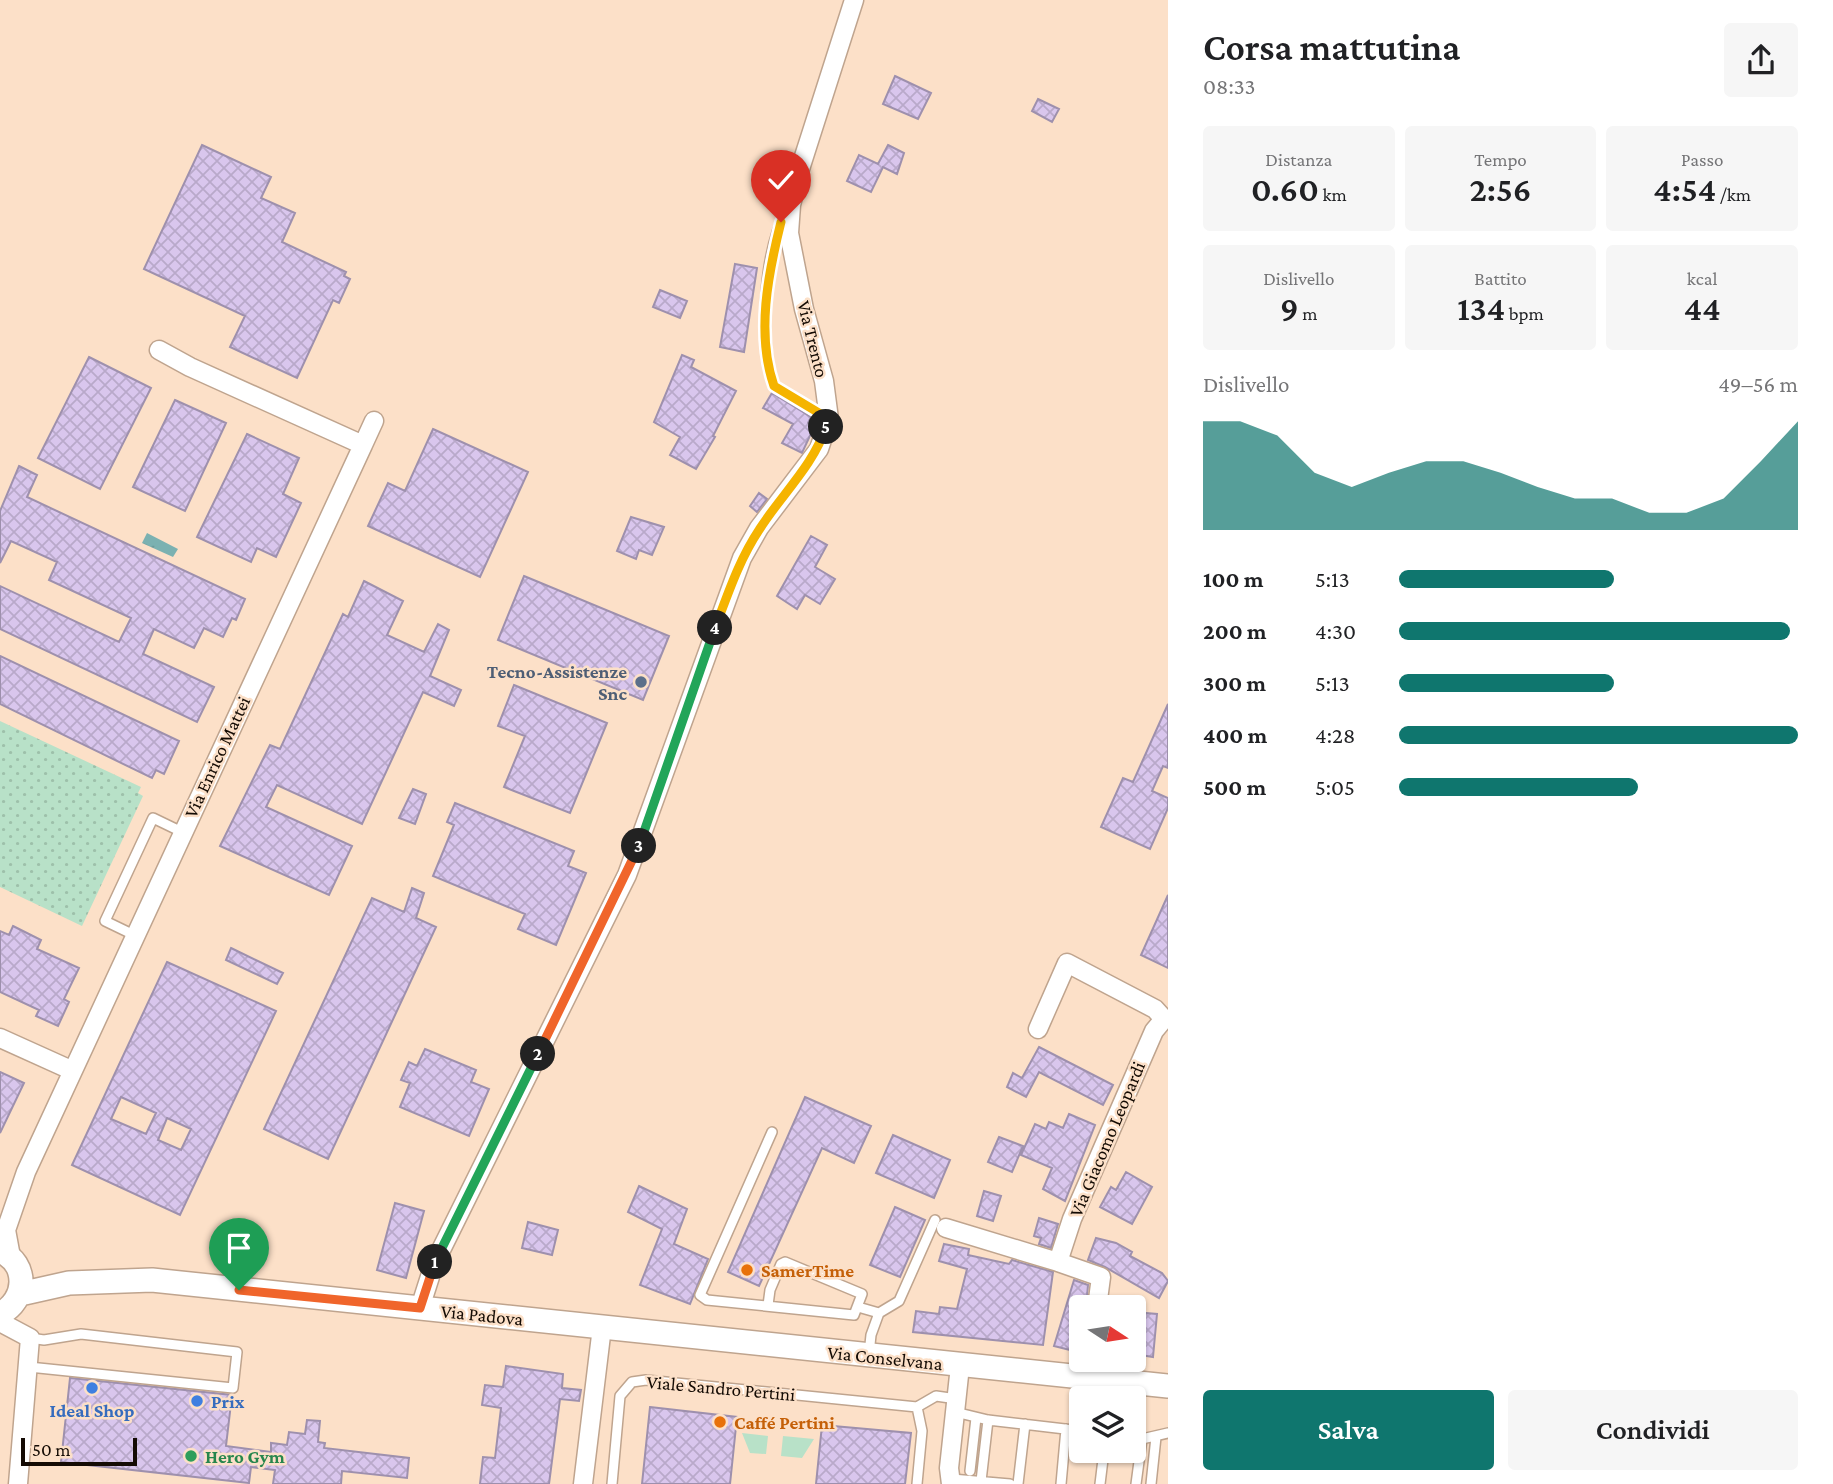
<!DOCTYPE html>
<html lang="it">
<head>
<meta charset="utf-8">
<style>
  body { margin:0; font-family:"Crimson Pro",serif; background:#f6f6f6; color:#202124; height:100vh; display:flex; flex-direction:column; font-size:26px; white-space:nowrap }
  * { box-sizing:border-box; margin:0 }
  p { font-size:23px; color:#757577 }
  .icon { flex:none; width:38px; height:38px; fill:none; stroke:currentColor; stroke-width:2; stroke-linecap:round; stroke-linejoin:round }
  .map { position:relative; flex:1; overflow:hidden }
  .side { display:flex; flex-direction:column; background:#fff; width:665px }
  .side>* { flex:none }
  .needle { width:46px; rotate:102deg }
  .controls { position:absolute; left:1069px; top:1295px; display:grid; gap:14px }
  .controls a { display:grid; place-items:center; width:77px; height:77px; border-radius:7px; background:#fff; box-shadow:0 2px 5px #0004; font-size:35px }
  .scale { position:absolute; left:21px; bottom:18px; width:116px; box-sizing:border-box; padding-left:7px; border:4px solid #140b04; border-top:0; font-size:19px; line-height:24px; white-space:nowrap; color:#140b04; -webkit-text-stroke:5px #fce0c8; paint-order:stroke }
  .pin { position:absolute; display:grid; place-items:center; width:60px; height:60px; color:#fff; margin:-72px -30px; border-radius:50% 50% 50% 0; rotate:-45deg; box-shadow:0 0 7px #0007 }
  .pin .icon { rotate:45deg }
  .km { position:absolute; width:35px; height:35px; margin:-18px; border-radius:50%; background:#222; color:#fff; font-size:19px; line-height:35px; text-align:center }
  .round { display:grid; place-items:center; flex:none; width:74px; height:74px; border-radius:7px; background:#f6f6f6 }
  .headline { display:flex; align-items:center; justify-content:space-between; height:119px; padding:0 35px }
  h1 { font-size:38px; font-weight:600; line-height:52px }
  .stats { display:grid; grid-template-columns:repeat(3,1fr); gap:10px; height:119px; padding:7px 35px }
  .stats div { display:grid; align-content:center; border-radius:7px; background:#f6f6f6; text-align:center }
  .stats b { font-size:35px; font-weight:600 }
  .stats small { font-size:19px; font-weight:400 }
  .stats p { font-size:19px }
  .chart { height:196px; padding:14px 35px }
  .chart p { display:flex; justify-content:space-between }
  .chart svg { width:100%; height:126px; margin-top:7px; fill:#0f766e; opacity:.7 }
  .action { display:flex; gap:14px; margin-top:auto; padding:14px 35px }
  .action a { flex:1; height:80px; border-radius:7px; background:#0f766e; color:#fff; font-size:28px; font-weight:600; line-height:80px; text-align:center }
  .action a+a { background:#f6f6f6; color:#202124 }
  ul { padding:0 35px; list-style:none; font-size:23px }
  li { display:grid; grid-template-columns:112px 84px 1fr; align-items:center; height:52px }
  li i { height:18px; border-radius:9px; background:#0f766e }
  main { display:flex; flex:1; min-height:0 }
  .map>svg:first-child { display:block }
  .grass { fill:#b8e1c8 }
  .park { fill:url(#park-dots) }
  .water { fill:url(#water-ripples) }
  .building { fill:url(#building-cross-hatch); stroke:#9e90ad; stroke-width:2; fill-rule:evenodd }
  .lines { fill:none; stroke-linecap:round; stroke-linejoin:round }
  .service-casing { stroke:#bfa48e; stroke-width:12 }
  .minor-casing { stroke:#bfa48e; stroke-width:21 }
  .secondary-casing { stroke:#bfa48e; stroke-width:26 }
  .service { stroke:#fff; stroke-width:9 }
  .minor { stroke:#fff; stroke-width:18 }
  .secondary { stroke:#fff; stroke-width:23 }
  .split-1-casing { stroke:#fff; stroke-width:14 }
  .split-2-casing { stroke:#fff; stroke-width:14 }
  .split-3-casing { stroke:#fff; stroke-width:14 }
  .split-4-casing { stroke:#fff; stroke-width:14 }
  .split-5-casing { stroke:#fff; stroke-width:14 }
  .split-6-casing { stroke:#fff; stroke-width:14 }
  .split-1 { stroke:#f0652b; stroke-width:9 }
  .split-2 { stroke:#22a559; stroke-width:9 }
  .split-3 { stroke:#f0652b; stroke-width:9 }
  .split-4 { stroke:#22a559; stroke-width:9 }
  .split-5 { stroke:#f5b400; stroke-width:9 }
  .split-6 { stroke:#f5b400; stroke-width:9 }
  .service-dot { fill:#5c6f8a; stroke:#fce0c8; stroke-width:2.5 }
  .food-dot { fill:#e8710a; stroke:#fce0c8; stroke-width:2.5 }
  .shop-dot { fill:#3f7fe0; stroke:#fce0c8; stroke-width:2.5 }
  .leisure-dot { fill:#2e9e5b; stroke:#fce0c8; stroke-width:2.5 }
  .labels { text-anchor:middle; dominant-baseline:central; stroke-width:5; stroke-linejoin:round; paint-order:stroke }
  .street-label { font-size:19px; fill:#140b04; stroke:#fce0c8 }
  .service-label { font-size:19px; font-weight:bold; fill:#4e5e75; stroke:#fce0c8; text-anchor:end }
  .food-label { font-size:19px; font-weight:bold; fill:#c56008; stroke:#fce0c8; text-anchor:start }
  .shop-label { font-size:19px; font-weight:bold; fill:#366cbe; stroke:#fce0c8; text-anchor:start }
  .leisure-label { font-size:19px; font-weight:bold; fill:#27864d; stroke:#fce0c8; text-anchor:start }
</style>
</head>
<body>
<main>
<div class="map">
<svg width="1168" height="1484" viewBox="0 0 1168 1484">
  <defs>
    <pattern id="park-dots" width="8" height="8" patternUnits="userSpaceOnUse" patternTransform="scale(1.75)"><rect width="8" height="8" fill="#b8e1c8"/><path d="M2 2h.1M6 6h.1" fill="none" stroke="#9dc0aa" stroke-width="1.8" stroke-linecap="round"/></pattern>
    <pattern id="water-ripples" width="26" height="14" patternUnits="userSpaceOnUse" patternTransform="scale(1.75)"><rect width="26" height="14" fill="#7bb1b1"/><path d="M2 4q2-2 4 0t4 0M15 11q2-2 4 0t4 0" fill="none" stroke="#699797"/></pattern>
    <pattern id="building-cross-hatch" width="8" height="8" patternUnits="userSpaceOnUse" patternTransform="scale(1.75)"><rect width="8" height="8" fill="#d9c6ed"/><path d="M0 0l8 8M0 8l8-8" fill="none" stroke="#b9a9ca"/></pattern>
  </defs>
  <rect width="100%" height="100%" fill="#fce0c8"/>
  <path class="grass" d="M742,1433L768,1436L766,1454L750,1453Z
    M783,1436L814,1439L802,1458L781,1456Z"/>
  <path class="park" d="M0,721L141,787L138,793L143,796L82,926L0,887Z"/>
  <path class="water" d="M147,533L178,549L173,557L142,543Z"/>
  <path class="building" d="M895,76L931,93L918,119L883,104Z
    M1038,99L1059,109L1052,122L1032,111Z
    M202,145L271,177L261,198L295,213L282,242L346,272L344,276L350,279L339,303L333,300L297,378L230,347L245,316L144,269Z
    M888,145L904,153L897,174L883,167L871,192L847,181L859,155L878,164Z
    M735,264L757,268L744,352L720,347Z
    M660,290L687,301L680,318L653,307Z
    M682,355L694,360L691,367L736,391L713,436L715,437L696,469L670,455L680,437L654,422Z
    M89,357L151,388L100,489L38,458Z
    M772,393L811,417L808,423L814,427L802,453L782,443L793,424L763,408Z
    M175,400L226,423L185,511L133,487Z
    M433,429L528,472L480,577L368,526L388,483L405,491Z
    M247,434L299,458L283,494L301,503L276,557L257,548L251,562L197,537Z
    M19,466L37,475L27,497L245,599L236,620L232,618L223,637L204,628L194,648L154,629L143,654L214,687L197,722L0,629V586L119,642L131,618L49,580L57,562L11,541L0,563V511Z
    M759,493L767,499L757,512L750,506Z
    M631,517L664,527L652,555L639,550L636,559L617,551Z
    M811,536L827,545L815,567L835,579L820,604L805,595L797,609L777,596Z
    M524,576L669,636L643,700L498,640Z
    M364,581L403,601L387,635L424,652L438,624L449,630L430,676L461,690L454,706L423,692L362,824L277,785L266,807L352,846L329,895L220,846L270,745L280,749L343,614L348,617Z
    M0,656L179,741L164,774L156,770L152,778L0,704Z
    M514,685L607,723L570,813L504,787L525,736L498,726Z
    M1168,704V768L1163,766L1152,791L1168,798V808L1150,849L1101,827L1123,778L1133,782Z
    M413,789L426,794L415,824L399,818Z
    M455,803L574,851L568,866L586,873L556,945L518,929L525,914L433,876L454,825L447,822Z
    M412,888L424,893L416,918L436,927L328,1159L264,1129L372,898L404,912Z
    M1168,895V968L1141,955Z
    M13,926L41,940L37,949L79,968L64,999L69,1002L58,1026L36,1016L39,1010L0,992V931L9,935Z
    M231,948L283,973L277,984L226,960Z
    M167,962L276,1011L180,1215L72,1165ZM121,1097L156,1113L146,1134L111,1119ZM167,1118L191,1129L181,1150L158,1140Z
    M1039,1047L1113,1085L1103,1105L1039,1072L1026,1097L1007,1087L1013,1073L1022,1078Z
    M425,1049L476,1070L471,1082L489,1089L469,1136L400,1107L410,1083L401,1080L409,1062L417,1066Z
    M0,1072L24,1083L0,1133Z
    M805,1097L871,1126L854,1163L822,1148L759,1286L728,1272Z
    M1069,1114L1095,1125L1065,1201L1043,1189L1052,1168L1021,1155L1035,1124L1046,1129L1049,1122L1063,1128Z
    M893,1135L950,1160L934,1198L876,1173Z
    M999,1137L1023,1146L1012,1172L988,1162Z
    M1126,1172L1152,1187L1132,1224L1100,1207L1111,1187L1116,1190Z
    M639,1186L687,1209L674,1244L708,1259L690,1304L640,1285L662,1229L628,1212Z
    M984,1191L1001,1196L993,1221L977,1216Z
    M395,1203L424,1211L406,1278L377,1270Z
    M895,1207L925,1220L900,1277L870,1265Z
    M1039,1218L1058,1224L1051,1248L1039,1244L1041,1238L1034,1236Z
    M528,1222L558,1230L552,1255L522,1248Z
    M1096,1238L1116,1243L1132,1252L1130,1256L1162,1273L1168,1281L1159,1298L1105,1267L1088,1260Z
    M944,1244L969,1249L968,1255L1009,1264L1012,1260L1053,1272L1043,1345L913,1332L916,1311L939,1314L940,1307L957,1309L967,1269L939,1261Z
    M1074,1280L1088,1285L1086,1307H1082V1345L1071,1344L1070,1350L1054,1346Z
    M1134,1312L1157,1314L1153,1357L1134,1354Z
    M506,1366L563,1374L562,1388L581,1390L579,1401L560,1399L549,1484H480L483,1457L495,1458L501,1408L482,1405L485,1385L503,1387Z
    M70,1378L232,1395L226,1446L271,1452V1443L287,1445L289,1432L305,1434L307,1420L320,1421L318,1442L325,1443L324,1448L409,1458L407,1478L342,1471L341,1484H273L275,1470L251,1467L249,1483L61,1462Z
    M650,1407L737,1417L730,1484H642Z
    M822,1425L911,1433L905,1484H816Z"/>
  <g class="lines">
    <g class="service-casing">
      <path id="service" d="M786,212C763,253 759,343 774,386L829,419
        M134,935L105,921L153,818L182,832
        M768,1305L770,1290L781,1264L785,1262L862,1294L854,1315L707,1300L700,1295L772,1132
        M858,1307L879,1313
        M869,1354L871,1335L879,1313L899,1301L935,1220
        M29,1367L233,1388L237,1352L81,1334L44,1340L30,1338
        M917,1407L936,1396L957,1399
        M955,1412L988,1420L1082,1431
        M970,1471L976,1418
        M952,1479L1010,1484
        M981,1481L988,1420
        M612,1484L620,1396L632,1382L646,1380L917,1407L922,1431L917,1484
        M1018,1484L1025,1424
        M1061,1484L1066,1429
        M1100,1484L1104,1451
        M1136,1484L1142,1439L1168,1433
        M1151,1484L1156,1437"/>
    </g>
    <g class="minor-casing">
      <path id="minor" d="M363,445L374,421
        M1038,1029L1067,963L1155,1009L1164,1019H1168
        M0,1038L71,1070
        M946,1228L1058,1262
        M11,1257L6,1230L26,1172L363,445L190,367L159,350
        M1097,1307L1101,1277L1058,1262L1072,1219L1154,1031L1164,1019
        M420,1308L434,1264L627,875L742,558L759,528L819,449L829,419L824,381L804,309L789,233L791,205L800,169L854,0
        M0,1322L30,1338L18,1484
        M583,1484L602,1327
        M951,1484L949,1468L960,1366"/>
    </g>
    <g class="secondary-casing">
      <path id="secondary" d="M0,1251C29,1264 27,1300 0,1314
        M20,1294L69,1283L152,1280L1168,1386"/>
    </g>
    <use href="#service" class="service"/>
    <use href="#minor" class="minor"/>
    <use href="#secondary" class="secondary"/>
  </g>
  <g class="lines">
    <g class="split-1-casing">
      <path id="split-1" d="M239,1290L420,1308L435,1262"/>
    </g>
    <g class="split-2-casing">
      <path id="split-2" d="M435,1262L538,1054"/>
    </g>
    <g class="split-3-casing">
      <path id="split-3" d="M538,1054L639,846"/>
    </g>
    <g class="split-4-casing">
      <path id="split-4" d="M639,846L715,628"/>
    </g>
    <g class="split-5-casing">
      <path id="split-5" d="M715,628C728,594 739,560 759,530C781,495 813,466 826,427"/>
    </g>
    <g class="split-6-casing">
      <path id="split-6" d="M781,222C768,274 756,334 774,386L829,419L826,427"/>
    </g>
    <use href="#split-1" class="split-1"/>
    <use href="#split-2" class="split-2"/>
    <use href="#split-3" class="split-3"/>
    <use href="#split-4" class="split-4"/>
    <use href="#split-5" class="split-5"/>
    <use href="#split-6" class="split-6"/>
  </g>
  <circle class="service-dot" cx="641" cy="682" r="7"/>
  <g class="food-dot">
    <circle cx="747" cy="1270" r="7"/>
    <circle cx="720" cy="1422" r="7"/>
  </g>
  <g class="shop-dot">
    <circle cx="92" cy="1388" r="7"/>
    <circle cx="197" cy="1401" r="7"/>
  </g>
  <circle class="leisure-dot" cx="191" cy="1456" r="7"/>
  <g class="labels">
    <g class="street-label">
      <text transform="translate(813 339) rotate(76)">Via Trento</text>
      <text transform="translate(217 757) rotate(-65)">Via Enrico Mattei</text>
      <text transform="translate(1107 1139) rotate(-67)">Via Giacomo Leopardi</text>
      <text transform="translate(482 1315) rotate(6)">Via Padova</text>
      <text transform="translate(885 1358) rotate(6)">Via Conselvana</text>
      <text transform="translate(721 1388) rotate(5)">Viale Sandro Pertini</text>
    </g>
    <g class="service-label">
      <text x="627" y="671">Tecno-Assistenze<tspan x="627" dy="22">Snc</tspan></text>
    </g>
    <g class="food-label">
      <text x="761" y="1270">SamerTime</text>
      <text x="734" y="1422">Caffé Pertini</text>
    </g>
    <g class="shop-label">
      <text x="211" y="1401">Prix</text>
      <text x="92" y="1410" text-anchor="middle">Ideal Shop</text>
    </g>
    <g class="leisure-label">
      <text x="205" y="1456">Hero Gym</text>
    </g>
  </g>
</svg>
<div class="controls">
<a><svg class="needle" viewBox="-14 -14 28 28"><path d="M0-13l5 13h-10z" fill="#e53935"/><path d="M0 13l5-13h-10z" fill="#757577"/></svg></a>
<a><svg class="icon" aria-label="layers" viewBox="0 0 24 24"><path d="M12 4l9 5-9 5-9-5zM3 14l9 5 9-5"/></svg></a>
</div>
<div class="scale">50 m</div>
<div class="pin" style="left:239px;top:1290px;background:#1e9e55"><svg class="icon" aria-label="arrive" viewBox="0 0 24 24"><path d="M6 21V4h12l-3 4 3 4H6"/></svg></div>
<div class="pin" style="left:781px;top:222px;background:#d93025"><svg class="icon" aria-label="check" viewBox="0 0 24 24"><path d="M5 12l5 5 9-10"/></svg></div>
<b class="km" style="left:435px;top:1262px">1</b>
<b class="km" style="left:538px;top:1054px">2</b>
<b class="km" style="left:639px;top:846px">3</b>
<b class="km" style="left:715px;top:628px">4</b>
<b class="km" style="left:826px;top:427px">5</b>
</div>
<section class="side">
<div class="headline"><div><h1>Corsa mattutina</h1><p>08:33</p></div><a class="round"><svg class="icon" aria-label="share" viewBox="0 0 24 24"><path d="M12 15V3M7 8l5-5 5 5M5 13v7h14v-7"/></svg></a></div>
<div class="stats">
<div><p>Distanza</p><b>0.60<small> km</small></b></div>
<div><p>Tempo</p><b>2:56</b></div>
<div><p>Passo</p><b>4:54<small> /km</small></b></div>
</div>
<div class="stats">
<div><p>Dislivello</p><b>9<small> m</small></b></div>
<div><p>Battito</p><b>134<small> bpm</small></b></div>
<div><p>kcal</p><b>44</b></div>
</div>
<div class="chart"><p><span>Dislivello</span>49–56 m</p>
<svg viewBox="0 0 160 44" preserveAspectRatio="none"><path d="M0 44V6L10 6L20 11L30 24L40 29L50 24L60 20L70 20L80 24L90 29L100 33L110 33L120 38L130 38L140 33L150 20L160 6V44z"/></svg>
</div>
<ul>
<li><b>100 m</b>5:13<i style="width:54%"></i></li>
<li><b>200 m</b>4:30<i style="width:98%"></i></li>
<li><b>300 m</b>5:13<i style="width:54%"></i></li>
<li><b>400 m</b>4:28<i style="width:100%"></i></li>
<li><b>500 m</b>5:05<i style="width:60%"></i></li>
</ul>
<div class="action"><a>Salva</a><a>Condividi</a></div>
</section>
</main>
</body>
</html>
